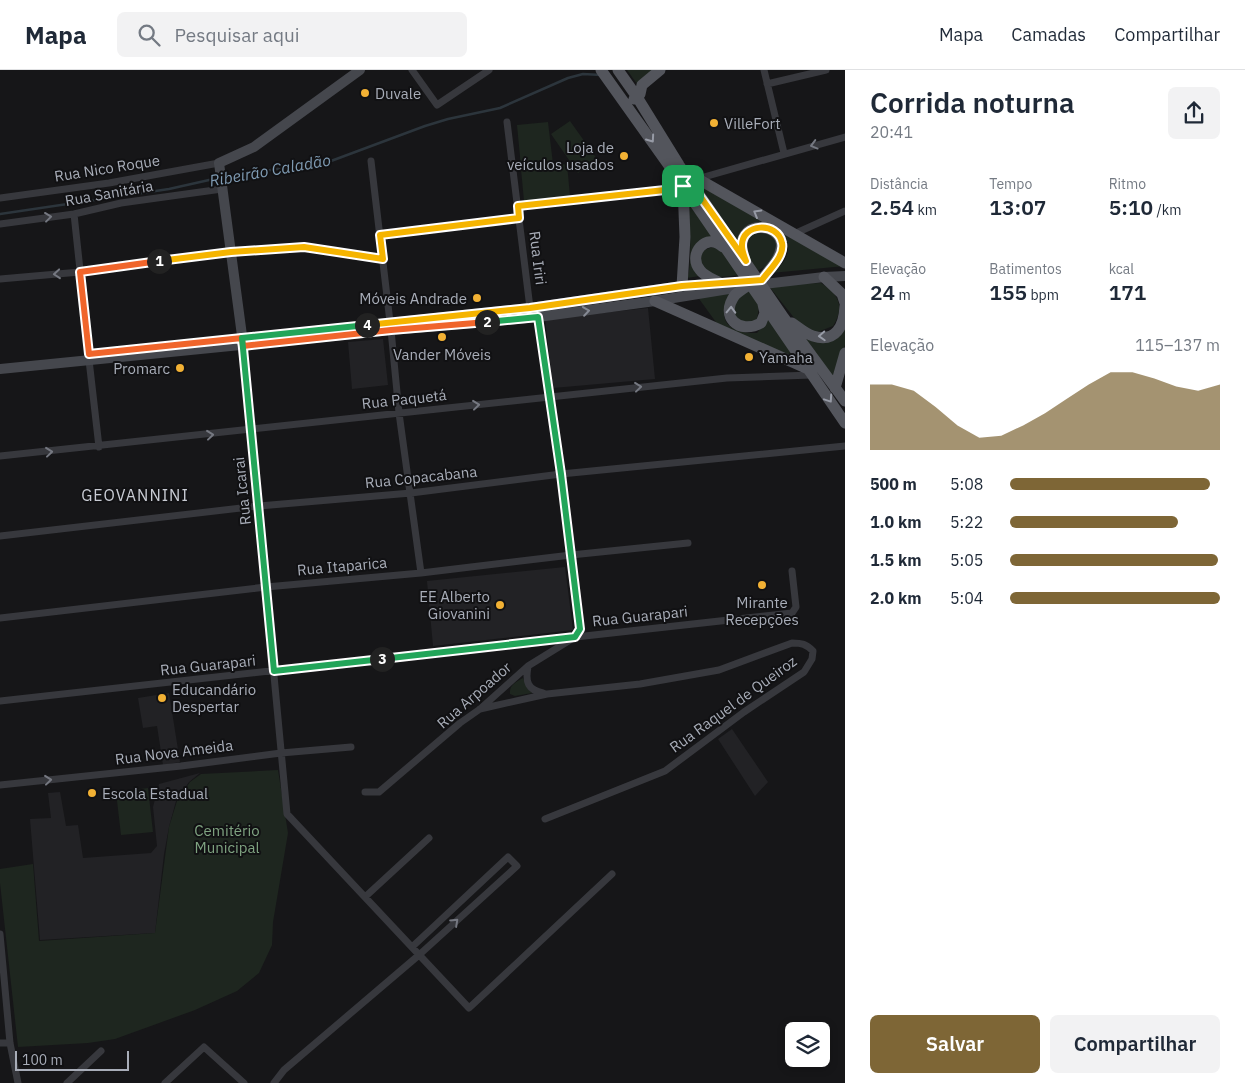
<!DOCTYPE html>
<html lang="pt">
<head>
<meta charset="utf-8">
<style>
  body { margin:0; font-family:"IBM Plex Sans",sans-serif; background:#f2f2f3; color:#1f2937; height:100vh; display:flex; flex-direction:column; font-size:19px; white-space:nowrap }
  * { box-sizing:border-box; margin:0 }
  p { font-size:16px; color:#747a83 }
  .icon { flex:none; width:28px; height:28px; fill:none; stroke:currentColor; stroke-width:2; stroke-linecap:round; stroke-linejoin:round }
  .map { position:relative; flex:1; overflow:hidden }
  .panel { display:flex; flex-direction:column; background:#fff; width:400px }
  .panel>* { flex:none }
  .buttons { position:absolute; left:785px; top:952px; display:grid; gap:10px }
  .buttons a { display:grid; place-items:center; width:45px; height:45px; border-radius:8px; background:#fff; box-shadow:0 2px 8px #0003; font-size:25px }
  .scale { position:absolute; left:15px; bottom:12px; width:114px; box-sizing:border-box; padding-left:5px; border:2px solid #a8adb8; border-top:0; font-size:14px; line-height:18px; white-space:nowrap; color:#a8adb8; -webkit-text-stroke:4px #111113; paint-order:stroke }
  .pin { position:absolute; display:grid; place-items:center; width:42px; height:42px; color:#fff; margin:-21px; border-radius:10px; box-shadow:0 2px 8px #0006 }
  .km { position:absolute; width:25px; height:25px; margin:-12px; border-radius:50%; background:#222; color:#fff; font-size:14px; line-height:25px; text-align:center }
  .round { display:grid; place-items:center; flex:none; width:52px; height:52px; border-radius:8px; background:#f2f2f3 }
  .summary { display:flex; align-items:center; justify-content:space-between; height:85px; padding:0 25px }
  h1 { font-size:28px; font-weight:600; line-height:38px }
  .figures { display:grid; grid-template-columns:repeat(3,1fr); gap:8px; height:85px; padding:5px 25px }
  .figures div { display:grid; align-content:center }
  .figures b { font-size:21px; font-weight:600 }
  .figures small { font-size:14px; font-weight:400 }
  .figures p { font-size:14px }
  .chart { height:140px; padding:10px 25px }
  .chart p { display:flex; justify-content:space-between }
  .chart svg { width:100%; height:90px; margin-top:5px; fill:#7e6636; opacity:.7 }
  .primary-button { display:flex; gap:10px; margin-top:auto; padding:10px 25px }
  .primary-button a { flex:1; height:58px; border-radius:8px; background:#7e6636; color:#fff; font-size:20px; font-weight:600; line-height:58px; text-align:center }
  .primary-button a+a { background:#f2f2f3; color:#1f2937 }
  ul { padding:0 25px; list-style:none; font-size:16px }
  li { display:grid; grid-template-columns:80px 60px 1fr; align-items:center; height:38px }
  li i { height:12px; border-radius:6px; background:#7e6636 }
  header { display:flex; align-items:center; gap:30px; box-sizing:border-box; height:70px; padding:0 25px; background:#fff; border-bottom:1px solid #e0e1e3 }
  header strong { font-size:24px }
  nav { display:flex; gap:28px; margin-inline-start:auto; font-size:18px }
  .search { width:350px; height:45px; background:#f2f2f3; display:flex; align-items:center; gap:12px; box-sizing:border-box; padding:0 18px; border-radius:8px; color:#747a83; font-size:19px }
  main { display:flex; flex:1; min-height:0 }
  .map>svg:first-child { display:block }
  .built { fill:#222225 }
  .green { fill:#1e261f }
  .lines { fill:none; stroke-linecap:round; stroke-linejoin:round }
  .stream { stroke:#2c353c; stroke-width:2.5 }
  .minor { stroke:#37383d; stroke-width:7 }
  .secondary { stroke:#45474d; stroke-width:10 }
  .primary { stroke:#53555c; stroke-width:11 }
  .oneway { stroke:#979ba6 }
  .oneway2 { stroke:#757881 }
  .oneway3 { stroke:#858993 }
  .split-1-casing { stroke:#fff; stroke-width:10 }
  .split-2-casing { stroke:#fff; stroke-width:10 }
  .split-3-casing { stroke:#fff; stroke-width:10 }
  .split-4-casing { stroke:#fff; stroke-width:10 }
  .split-5-casing { stroke:#fff; stroke-width:10 }
  .split-1 { stroke:#f5b400; stroke-width:6 }
  .split-2 { stroke:#f0652b; stroke-width:6 }
  .split-3 { stroke:#22a559; stroke-width:6 }
  .split-4 { stroke:#22a559; stroke-width:6 }
  .split-5 { stroke:#f5b400; stroke-width:6 }
  .poi-dot { fill:#f2b134; stroke:#111113; stroke-width:2 }
  .labels { text-anchor:middle; dominant-baseline:central; stroke-width:4; stroke-linejoin:round; paint-order:stroke }
  .poi-label { font-size:15px; fill:#a8adb8; stroke:#111113; text-anchor:start }
  .street-label { font-size:15px; fill:#a8adb8; stroke:#111113 }
  .park-label { font-size:15px; fill:#7fa381; stroke:#111113 }
  .water-label { font-size:16px; font-style:italic; fill:#7f9bb3; stroke:#111113 }
  .neighbourhood-label { font-size:16px; letter-spacing:1px; fill:#c9ccd4; stroke:#111113 }
</style>
</head>
<body>
<header>
<strong>Mapa</strong>
<div class="search"><svg class="icon" aria-label="search" viewBox="0 0 24 24"><circle cx="10" cy="10" r="6"/><path d="M15 15l6 6"/></svg>Pesquisar aqui</div>
<nav><a>Mapa</a><a>Camadas</a><a>Compartilhar</a></nav>
</header>
<main>
<div class="map">
<svg width="845" height="1013" viewBox="0 0 845 1013">
  <rect width="100%" height="100%" fill="#161618"/>
  <path class="built" d="M648,238L655,309L553,318L545,249Z
    M383,269L388,315L352,319L348,272Z
    M565,497L573,560L433,576L427,511Z
    M169,623L180,692L163,695L157,656L143,658L138,628Z
    M732,659L768,712L755,726L718,669Z
    M200,703L189,712L176,731L169,757L164,784L155,863L40,870L30,749L51,748L48,723L60,722L66,756L78,755L83,788L151,783L157,776L153,737L159,714Z"/>
  <path class="green" d="M627,0H656L640,18Z
    M570,51L597,89L578,103L551,64Z
    M548,52L553,94L521,97L517,55Z
    M567,94L570,126L524,131L521,99Z
    M697,111L845,196L771,203C784,196 795,178 783,165C778,160 768,156 761,152L738,175Z
    M689,130L715,167L702,170L700,206L687,208C693,195 689,147 689,130Z
    M757,161L773,165L779,177L771,194L757,201C748,188 744,183 749,166Z
    M716,177L724,180L742,205L720,207L705,203L699,186C704,179 708,178 716,177Z
    M821,213C839,224 845,237 833,256L815,263L799,254L768,215Z
    M752,218L759,237L757,249L741,256L731,237L739,225Z
    M732,220C730,226 726,233 725,239C720,259 743,264 757,263L767,250L770,243L801,290L718,255L697,226Z
    M845,256V275L833,311L802,266L807,268Z
    M523,608L528,619L532,623L515,626L510,624C509,615 516,612 523,608Z
    M278,700L288,763L273,852L272,875L259,903L237,921L195,940L115,969L88,973L18,977L0,813V799L33,794L39,871L155,863L169,757L177,731L190,712L201,704Z
    M148,718L153,762L121,765L116,722Z"/>
  <g class="lines">
    <path class="stream" d="M223,107L331,91L425,56L448,49L500,38L568,8L583,4L601,5
      M0,144L169,119L218,108"/>
    <path class="minor" d="M412,0L437,35L489,0
      M764,0L784,83
      M767,14L826,0
      M507,52L530,238
      M371,91L390,252
      M697,109L845,67
      M0,128L109,113L219,93
      M517,136L674,119L685,115
      M74,144L89,284
      M0,154L74,144L121,133L222,119
      M794,164L845,141
      M380,165L519,148
      M0,209L80,202L231,182L304,177L383,189
      M391,260L399,343L421,503
      M243,276L287,744L469,938L612,804
      M89,290L99,377
      M0,386L727,308L812,305
      M0,466L259,436L411,423L561,404L845,376
      M0,548L266,517L421,503L571,485L688,473
      M528,597C525,612 528,620 543,623
      M0,631L792,543L796,537L792,501
      M480,639L547,624L640,614L719,600L792,573C802,573 806,574 813,581L812,589L804,602L744,642L665,701L545,749
      M0,715L181,696L281,683L351,677
      M365,722H379L460,653L480,639L528,596L575,567L580,559L561,404L537,245
      M365,827L429,768
      M0,864L10,973L18,1013
      M0,973H10
      M67,1013L101,981
      M165,1013L204,977L244,1013
      M274,1013L284,1000L419,885L517,796L508,787L412,877"/>
    <path class="secondary" d="M243,273L219,93L254,77L360,0
      M193,274L530,238L682,216L722,213
      M0,299L391,260L538,247L655,231L747,216L824,207L845,206"/>
    <path class="primary" d="M601,0L675,104L845,353
      M618,0L637,27L679,95L784,248L845,331
      M634,29L640,24L642,15L660,0
      M686,102L845,193
      M744,187C731,146 787,152 781,179C779,191 769,200 762,209
      M824,207L842,224L845,233
      M720,213C713,209 704,206 700,200C687,185 706,161 723,177
      M682,216L685,167L683,116
      M747,216C743,219 738,222 735,225C719,247 739,265 761,253L765,243L763,234
      M655,231L808,299
      M792,253C798,257 806,264 813,266C836,273 844,256 845,236
      M835,318L845,283"/>
  </g>
  <defs><path id="oneway-chevron" d="M-2-3.5L2.5 0L-2 3.5" fill="none" stroke-width="1.6" stroke-linecap="round" stroke-linejoin="round" transform="scale(1.25)"/></defs>
  <g class="oneway">
    <use href="#oneway-chevron" transform="translate(651 69) rotate(55)"/>
    <use href="#oneway-chevron" transform="translate(757 143) rotate(-150)"/>
    <use href="#oneway-chevron" transform="translate(731 240) rotate(-88)"/>
    <use href="#oneway-chevron" transform="translate(822 266) rotate(177)"/>
    <use href="#oneway-chevron" transform="translate(829 329) rotate(56)"/>
  </g>
  <g class="oneway2">
    <use href="#oneway-chevron" transform="translate(814 75) rotate(165)"/>
    <use href="#oneway-chevron" transform="translate(48 147) rotate(-7)"/>
    <use href="#oneway-chevron" transform="translate(57 204) rotate(175)"/>
    <use href="#oneway-chevron" transform="translate(638 317) rotate(-6)"/>
    <use href="#oneway-chevron" transform="translate(476 335) rotate(-6)"/>
    <use href="#oneway-chevron" transform="translate(210 365) rotate(-6)"/>
    <use href="#oneway-chevron" transform="translate(49 382) rotate(-6)"/>
    <use href="#oneway-chevron" transform="translate(48 710) rotate(-6)"/>
    <use href="#oneway-chevron" transform="translate(455 852) rotate(-43)"/>
  </g>
  <use class="oneway3" href="#oneway-chevron" transform="translate(586 241) rotate(-8)"/>
  <g class="lines">
    <g class="split-1-casing">
      <path id="split-1" d="M159,191L231,182L304,177L383,189L380,165L519,148L518,136L674,119L683,116"/>
    </g>
    <g class="split-2-casing">
      <path id="split-2" d="M159,191L80,202L89,284L242,268L243,276L391,260L487,252"/>
    </g>
    <g class="split-3-casing">
      <path id="split-3" d="M382,589L575,567L580,559L561,404L538,247L487,252"/>
    </g>
    <g class="split-4-casing">
      <path id="split-4" d="M367,255L242,268L274,601L382,589"/>
    </g>
    <g class="split-5-casing">
      <path id="split-5" d="M367,255L530,238L682,216L762,210C769,200 785,186 782,173C778,151 741,153 742,176C742,181 744,186 746,191L690,112L683,116"/>
    </g>
    <use href="#split-1" class="split-1"/>
    <use href="#split-2" class="split-2"/>
    <use href="#split-3" class="split-3"/>
    <use href="#split-4" class="split-4"/>
    <use href="#split-5" class="split-5"/>
  </g>
  <g class="poi-dot">
    <circle cx="365" cy="23" r="5"/>
    <circle cx="714" cy="53" r="5"/>
    <circle cx="624" cy="86" r="5"/>
    <circle cx="477" cy="228" r="5"/>
    <circle cx="442" cy="267" r="5"/>
    <circle cx="749" cy="287" r="5"/>
    <circle cx="180" cy="298" r="5"/>
    <circle cx="762" cy="515" r="5"/>
    <circle cx="500" cy="535" r="5"/>
    <circle cx="162" cy="628" r="5"/>
    <circle cx="92" cy="723" r="5"/>
  </g>
  <g class="labels">
    <g class="poi-label">
      <text x="375" y="23">Duvale</text>
      <text x="724" y="53">VilleFort</text>
      <text x="614" y="77" text-anchor="end">Loja de<tspan x="614" dy="17">veículos usados</tspan></text>
      <text x="467" y="228" text-anchor="end">Móveis Andrade</text>
      <text x="442" y="284" text-anchor="middle">Vander Móveis</text>
      <text x="759" y="287">Yamaha</text>
      <text x="170" y="298" text-anchor="end">Promarc</text>
      <text x="490" y="526" text-anchor="end">EE Alberto<tspan x="490" dy="17">Giovanini</tspan></text>
      <text x="762" y="532" text-anchor="middle">Mirante<tspan x="762" dy="17">Recepções</tspan></text>
      <text x="172" y="619">Educandário<tspan x="172" dy="17">Despertar</tspan></text>
      <text x="102" y="723">Escola Estadual</text>
    </g>
    <g class="street-label">
      <text transform="translate(107 98) rotate(-9)">Rua Nico Roque</text>
      <text transform="translate(109 123) rotate(-10)">Rua Sanitária</text>
      <text transform="translate(538 188) rotate(83)">Rua Iriri</text>
      <text transform="translate(404 329) rotate(-6)">Rua Paquetá</text>
      <text transform="translate(421 407) rotate(-6)">Rua Copacabana</text>
      <text transform="translate(242 421) rotate(-96)">Rua Icarai</text>
      <text transform="translate(342 496) rotate(-5)">Rua Itaparica</text>
      <text transform="translate(640 546) rotate(-6)">Rua Guarapari</text>
      <text transform="translate(208 595) rotate(-6)">Rua Guarapari</text>
      <text transform="translate(474 625) rotate(-41)">Rua Arpoador</text>
      <text transform="translate(733 634) rotate(-36)">Rua Raquel de Queiroz</text>
      <text transform="translate(174 682) rotate(-7)">Rua Nova Ameida</text>
    </g>
    <g class="park-label">
      <text x="227" y="760">Cemitério<tspan x="227" dy="17">Municipal</tspan></text>
    </g>
    <g class="water-label">
      <text transform="translate(270 100) rotate(-10)">Ribeirão Caladão</text>
    </g>
    <g class="neighbourhood-label">
      <text x="135" y="425">GEOVANNINI</text>
    </g>
  </g>
</svg>
<div class="buttons">
<a><svg class="icon" aria-label="layers" viewBox="0 0 24 24"><path d="M12 4l9 5-9 5-9-5zM3 14l9 5 9-5"/></svg></a>
</div>
<div class="scale">100 m</div>
<div class="pin" style="left:683px;top:116px;background:#1e9e55"><svg class="icon" aria-label="arrive" viewBox="0 0 24 24"><path d="M6 21V4h12l-3 4 3 4H6"/></svg></div>
<b class="km" style="left:159px;top:191px">1</b>
<b class="km" style="left:487px;top:252px">2</b>
<b class="km" style="left:382px;top:589px">3</b>
<b class="km" style="left:367px;top:255px">4</b>
</div>
<section class="panel">
<div class="summary"><div><h1>Corrida noturna</h1><p>20:41</p></div><a class="round"><svg class="icon" aria-label="share" viewBox="0 0 24 24"><path d="M12 15V3M7 8l5-5 5 5M5 13v7h14v-7"/></svg></a></div>
<div class="figures">
<div><p>Distância</p><b>2.54<small> km</small></b></div>
<div><p>Tempo</p><b>13:07</b></div>
<div><p>Ritmo</p><b>5:10<small> /km</small></b></div>
</div>
<div class="figures">
<div><p>Elevação</p><b>24<small> m</small></b></div>
<div><p>Batimentos</p><b>155<small> bpm</small></b></div>
<div><p>kcal</p><b>171</b></div>
</div>
<div class="chart"><p><span>Elevação</span>115–137 m</p>
<svg viewBox="0 0 160 44" preserveAspectRatio="none"><path d="M0 44V12L10 12L20 15L30 23L40 32L50 38L60 37L70 32L80 26L90 19L100 12L110 6L120 6L130 9L140 13L150 15L160 12V44z"/></svg>
</div>
<ul>
<li><b>500 m</b>5:08<i style="width:95%"></i></li>
<li><b>1.0 km</b>5:22<i style="width:80%"></i></li>
<li><b>1.5 km</b>5:05<i style="width:99%"></i></li>
<li><b>2.0 km</b>5:04<i style="width:100%"></i></li>
</ul>
<div class="primary-button"><a>Salvar</a><a>Compartilhar</a></div>
</section>
</main>
</body>
</html>
